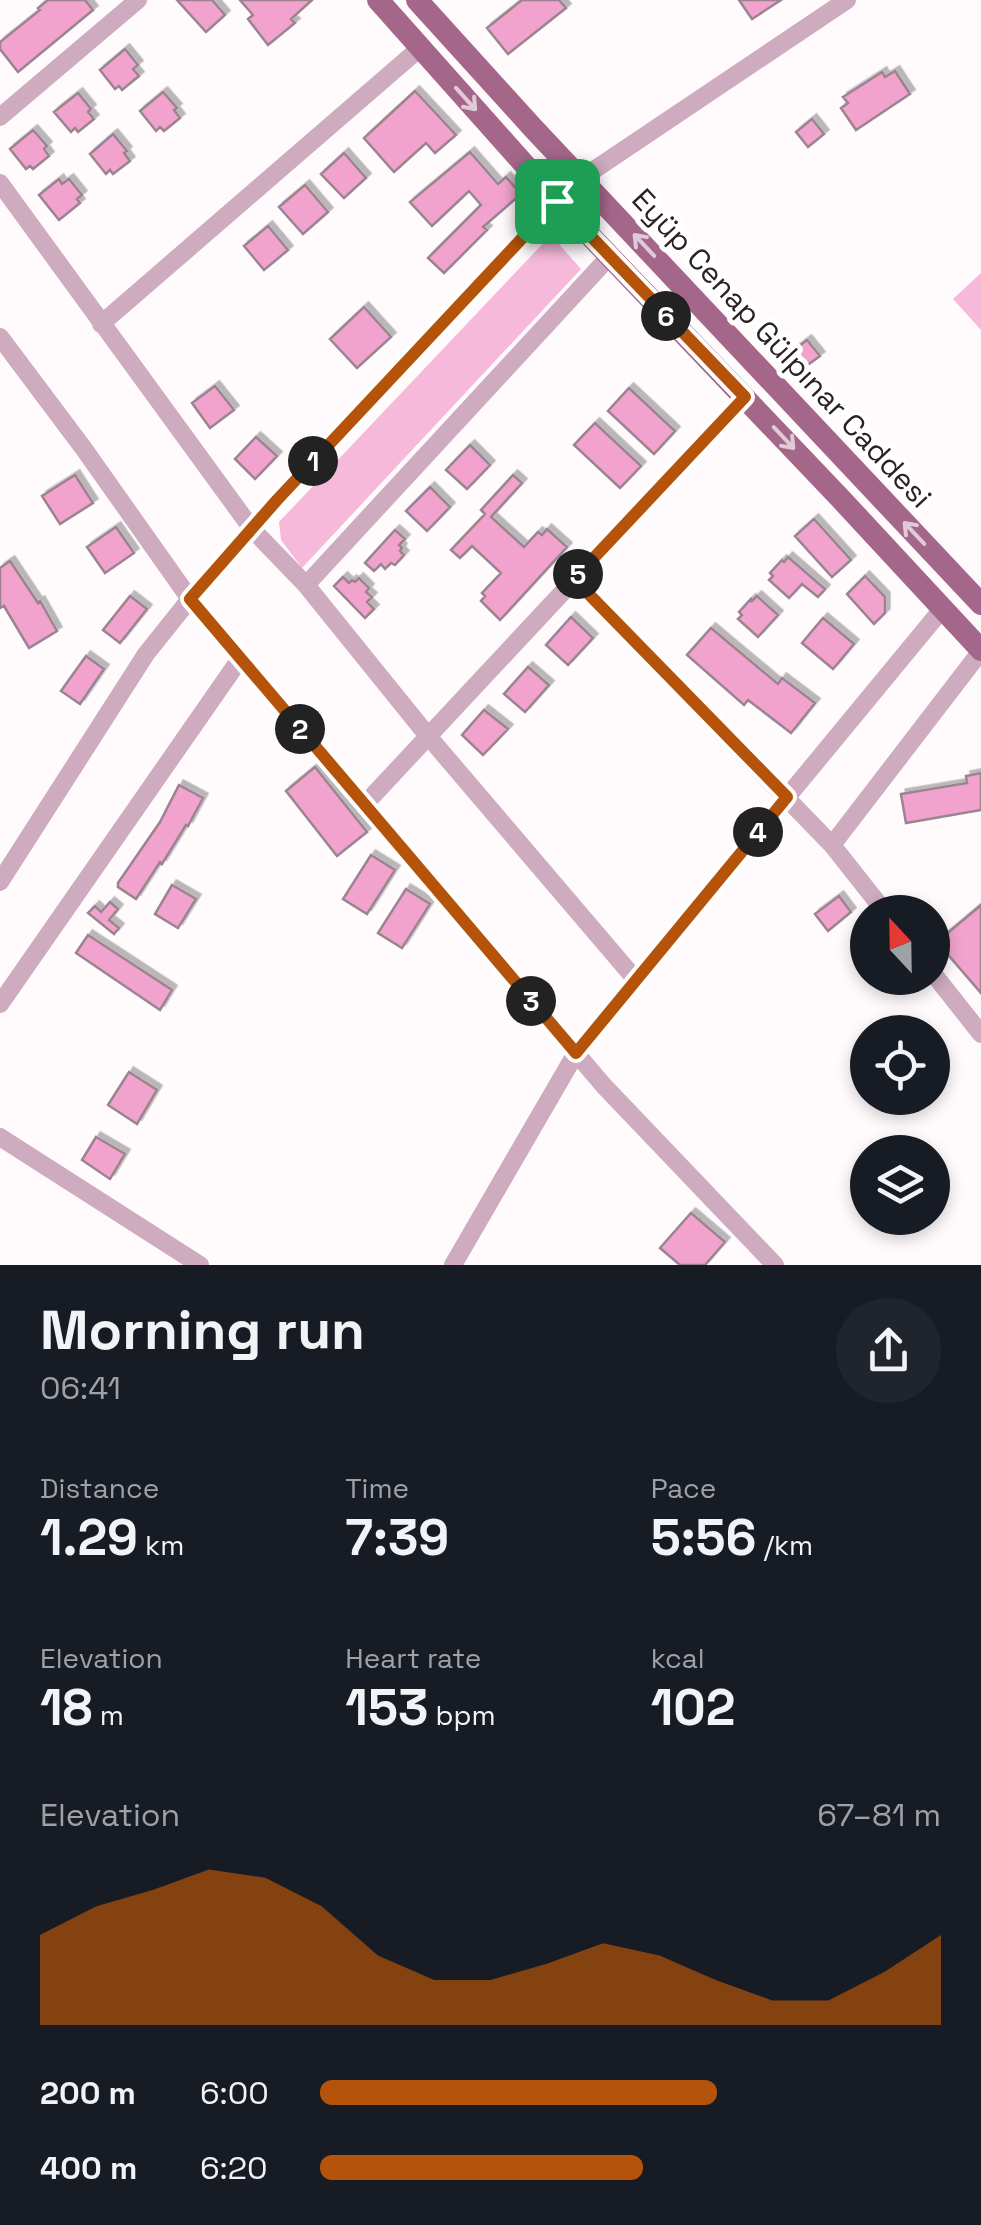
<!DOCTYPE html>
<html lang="en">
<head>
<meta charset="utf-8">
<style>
  body { margin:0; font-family:"Space Grotesk",sans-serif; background:#20242c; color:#f1f3f6; height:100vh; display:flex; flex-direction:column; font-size:38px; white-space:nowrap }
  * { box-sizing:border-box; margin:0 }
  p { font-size:32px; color:#9ea1a6 }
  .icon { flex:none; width:55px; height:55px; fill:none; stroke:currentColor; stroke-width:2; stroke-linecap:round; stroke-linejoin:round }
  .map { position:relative; height:1265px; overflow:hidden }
  .panel { display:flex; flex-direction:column; background:#171b24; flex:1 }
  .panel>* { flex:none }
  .needle { width:65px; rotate:338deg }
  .buttons { position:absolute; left:850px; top:895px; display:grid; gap:20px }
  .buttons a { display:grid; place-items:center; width:100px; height:100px; border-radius:50%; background:#171b24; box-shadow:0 5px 15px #0003; font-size:50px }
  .pin { position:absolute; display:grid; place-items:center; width:85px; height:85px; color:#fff; margin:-42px; border-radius:20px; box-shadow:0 5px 15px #0006 }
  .km { position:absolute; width:50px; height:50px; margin:-25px; border-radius:50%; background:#222; color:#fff; font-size:28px; line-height:50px; text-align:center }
  .round { display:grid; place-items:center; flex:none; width:105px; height:105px; border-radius:52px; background:#20242c }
  .summary { display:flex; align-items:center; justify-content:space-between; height:170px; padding:0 40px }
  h1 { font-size:55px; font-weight:600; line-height:75px }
  .figures { display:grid; grid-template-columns:repeat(3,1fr); gap:15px; height:170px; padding:10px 40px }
  .figures div { display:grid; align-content:center }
  .figures b { font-size:50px; font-weight:600 }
  .figures small { font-size:28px; font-weight:400 }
  .figures p { font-size:28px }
  .chart { height:280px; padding:20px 40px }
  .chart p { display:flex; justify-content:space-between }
  .chart svg { width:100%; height:180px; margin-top:10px; fill:#b45309; opacity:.7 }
  ul { padding:0 40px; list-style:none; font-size:32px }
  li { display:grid; grid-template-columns:160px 120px 1fr; align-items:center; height:75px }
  li i { height:25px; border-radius:12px; background:#b45309 }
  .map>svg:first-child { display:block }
  .green { fill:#f6b9da }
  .building { fill:#f1a3ce; stroke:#9b8490; stroke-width:2.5; filter:url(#shadow) }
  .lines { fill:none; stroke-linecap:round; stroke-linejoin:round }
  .minor { stroke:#ceabbe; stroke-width:18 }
  .major { stroke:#a4678a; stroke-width:22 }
  .oneway { stroke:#dfcad6 }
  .route-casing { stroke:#fff; stroke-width:20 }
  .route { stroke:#b45309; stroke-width:12 }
  .labels { text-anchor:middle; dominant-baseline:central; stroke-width:10; stroke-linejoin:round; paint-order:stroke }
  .street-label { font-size:30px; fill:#2b2226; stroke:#fff }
</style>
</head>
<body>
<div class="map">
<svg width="981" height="1265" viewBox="0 0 981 1265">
  <defs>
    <filter id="shadow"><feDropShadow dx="4.5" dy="-4.5" stdDeviation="0" flood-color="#0004"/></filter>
  </defs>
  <rect width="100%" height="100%" fill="#fffafc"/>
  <path class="green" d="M551,235L581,269L302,568L281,540L279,522Z
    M981,273V330L953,299Z"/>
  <path class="building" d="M48,0H85L93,10L18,72L0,49V42L40,10L38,8Z
    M177,0H212L225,15L206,32Z
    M240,0H312L291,19L295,23L268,45L248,19L253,15Z
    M522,0H559L566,8L508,54L487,28Z
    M739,0H781L752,19Z
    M125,49L138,65L133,69L139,76L122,90L119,86L115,89L100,70Z
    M895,71L910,94L856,130L841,108L848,103L843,97L882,72L885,77Z
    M415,91L456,135L435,153L426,143L394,172L364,138Z
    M163,92L177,108L174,110L180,118L164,131L160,127L156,131L140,111Z
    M78,93L91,109L88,112L94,119L78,132L75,128L71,132L54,112Z
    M812,119L824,134L808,147L796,132Z
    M33,130L47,146L44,149L49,156L33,169L30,166L26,169L10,149Z
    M113,134L127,151L124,153L130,161L113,174L110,170L106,174L90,154Z
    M470,152L498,184L506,177L521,194L483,227L487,230L444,273L428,258L481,205L469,191L432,226L410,202Z
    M344,153L366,178L344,198L321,174Z
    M59,179L62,184L69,179L82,195L77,199L80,203L59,220L39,195Z
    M305,185L328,212L303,234L279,207Z
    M268,226L288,250L264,270L244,246Z
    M364,307L391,337L357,368L330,339Z
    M807,340L820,356L798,372L786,356Z
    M215,386L234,410L210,428L192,403Z
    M629,388L675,431L654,454L608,411Z
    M595,423L641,466L620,488L574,445Z
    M256,437L277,456L255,479L235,459Z
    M470,445L490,465L467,489L446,470Z
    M75,475L93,503L60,524L42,496Z
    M513,475L522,483L491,517L524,547L538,532L542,535L547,529L567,547L500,620L481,601L485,596L482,593L501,573L472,546L460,558L451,550L485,514L481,510Z
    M430,487L450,507L427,531L406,511Z
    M814,519L851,560L832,577L795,536Z
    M116,527L134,553L105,573L87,547Z
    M395,530L405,539L399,545L402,548L400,551L404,555L395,565L391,563L385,569L381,564L374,571L365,563Z
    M788,557L825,589L818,597L802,584L789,598L769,580L773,576L770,573L782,560L784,562Z
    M10,561L38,603L40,601L57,631L29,648L4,606L0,608V568Z
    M865,576L885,597V613L874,624L847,594Z
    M343,577L349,583L352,580L355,582L359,578L369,588L366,592L372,597L367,602L374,609L365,618L334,586Z
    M130,596L147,609L120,643L103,630Z
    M757,596L778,615L758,637L738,619L742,615L739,612L751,599L752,601Z
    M571,617L593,638L568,665L546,645Z
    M823,618L854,644L833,669L802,643Z
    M711,628L778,684L782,678L815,703L791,733L748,700L744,705L687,655Z
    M86,656L104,669L80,704L61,691Z
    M528,667L549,685L525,712L504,694Z
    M484,710L508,729L483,755L462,735Z
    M315,767L367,832L337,856L286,791Z
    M981,773V810L906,823L901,794L967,783L966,776Z
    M179,785L203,798L188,826L186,825L162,864L160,862L136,899L118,887V883L160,822Z
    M371,855L395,870L367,914L343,899Z
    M172,885L196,899L178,928L155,914Z
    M406,889L430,904L402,948L378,933Z
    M839,896L851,912L828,931L815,914Z
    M110,902L118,909L109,920L119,928L114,934L88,913L95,906L101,912Z
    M981,905V993L937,942Z
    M88,935L172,990L160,1010L76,953Z
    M129,1072L157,1090L137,1124L108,1105Z
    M96,1137L125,1154L110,1179L82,1160Z
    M691,1213L725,1242L705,1265H680L660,1248Z"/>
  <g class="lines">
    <path class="minor" d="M0,117L138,0
      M0,183L252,529L306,585L428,736L636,980
      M101,324L420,48
      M0,337L84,449L190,599L604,1086L775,1265
      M574,579L832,845L885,912
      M306,585L610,256
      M364,805L745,397
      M832,845L981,651
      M0,882L146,654L190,599L277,500L557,201L582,178L847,0
      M932,972L981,1034
      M0,1004L240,659
      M0,1137L200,1265
      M453,1265L576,1053L943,608"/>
    <path class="major" d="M378,0L557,201L840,498L981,650
      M417,0L533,128L981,604"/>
  </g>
  <defs><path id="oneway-shaft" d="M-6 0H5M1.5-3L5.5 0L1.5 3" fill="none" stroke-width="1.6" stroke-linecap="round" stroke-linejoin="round" transform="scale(2.5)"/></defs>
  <g class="oneway">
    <use href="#oneway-shaft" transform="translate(466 99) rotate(48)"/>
    <use href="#oneway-shaft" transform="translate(644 245) rotate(-133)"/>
    <use href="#oneway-shaft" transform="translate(784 438) rotate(47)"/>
    <use href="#oneway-shaft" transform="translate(914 533) rotate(-133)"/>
  </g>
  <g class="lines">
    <g class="route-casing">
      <path id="route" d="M557,201L745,397L574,579L787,797L576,1053L190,599L277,500Z"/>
    </g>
    <use href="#route" class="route"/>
  </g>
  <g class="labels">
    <g class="street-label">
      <text transform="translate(782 348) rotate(47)">Eyüp Cenap Gülpınar Caddesi</text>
    </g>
  </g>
</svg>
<div class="buttons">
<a><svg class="needle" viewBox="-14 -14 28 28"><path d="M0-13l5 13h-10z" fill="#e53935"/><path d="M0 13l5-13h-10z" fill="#9ea1a6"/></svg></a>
<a><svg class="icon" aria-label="locate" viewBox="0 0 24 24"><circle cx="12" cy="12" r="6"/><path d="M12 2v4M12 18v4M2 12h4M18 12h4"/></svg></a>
<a><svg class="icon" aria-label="layers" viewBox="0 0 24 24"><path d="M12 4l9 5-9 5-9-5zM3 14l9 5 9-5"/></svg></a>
</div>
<div class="pin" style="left:557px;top:201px;background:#1e9e55"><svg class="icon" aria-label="arrive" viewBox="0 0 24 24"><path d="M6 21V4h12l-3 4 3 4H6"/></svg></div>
<b class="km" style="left:313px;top:461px">1</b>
<b class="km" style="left:300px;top:729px">2</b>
<b class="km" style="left:531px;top:1001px">3</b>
<b class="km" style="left:758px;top:832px">4</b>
<b class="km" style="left:578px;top:574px">5</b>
<b class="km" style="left:666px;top:316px">6</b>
</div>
<section class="panel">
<div class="summary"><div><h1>Morning run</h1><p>06:41</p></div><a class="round"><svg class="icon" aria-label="share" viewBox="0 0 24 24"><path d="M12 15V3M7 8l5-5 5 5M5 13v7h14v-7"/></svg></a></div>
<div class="figures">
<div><p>Distance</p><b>1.29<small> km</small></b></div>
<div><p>Time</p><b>7:39</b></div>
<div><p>Pace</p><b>5:56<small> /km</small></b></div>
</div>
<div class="figures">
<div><p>Elevation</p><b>18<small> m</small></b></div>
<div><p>Heart rate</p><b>153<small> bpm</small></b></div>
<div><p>kcal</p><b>102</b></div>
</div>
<div class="chart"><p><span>Elevation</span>67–81 m</p>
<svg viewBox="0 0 160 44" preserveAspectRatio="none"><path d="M0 44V22L10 15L20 11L30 6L40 8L50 15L60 27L70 33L80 33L90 29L100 24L110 27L120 33L130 38L140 38L150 31L160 22V44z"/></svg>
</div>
<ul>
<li><b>200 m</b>6:00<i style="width:64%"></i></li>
<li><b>400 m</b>6:20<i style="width:52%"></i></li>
</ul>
</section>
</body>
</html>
